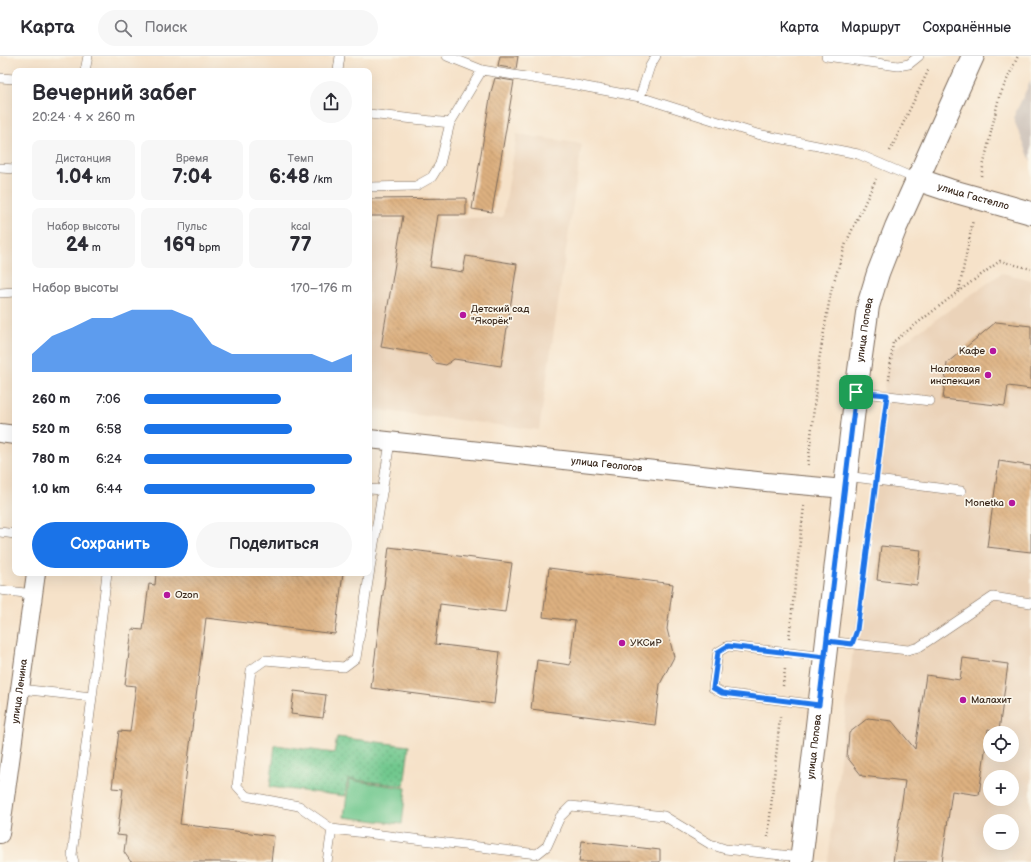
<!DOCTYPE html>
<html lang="ru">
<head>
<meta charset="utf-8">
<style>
  body { margin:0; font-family:"Balsamiq Sans",sans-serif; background:#f7f7f7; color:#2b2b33; height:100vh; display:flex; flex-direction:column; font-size:15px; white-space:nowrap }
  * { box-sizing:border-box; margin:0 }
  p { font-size:13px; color:#7c7c81 }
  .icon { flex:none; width:22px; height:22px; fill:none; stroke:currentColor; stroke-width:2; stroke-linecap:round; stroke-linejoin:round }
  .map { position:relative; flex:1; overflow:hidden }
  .sheet { position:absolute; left:12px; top:12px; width:360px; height:508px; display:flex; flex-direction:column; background:#fff; border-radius:8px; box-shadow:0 4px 16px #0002 }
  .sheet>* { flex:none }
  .tools { position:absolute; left:983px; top:670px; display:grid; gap:8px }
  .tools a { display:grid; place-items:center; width:36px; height:36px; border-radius:50%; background:#fff; box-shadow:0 4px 16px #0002; font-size:20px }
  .pin { position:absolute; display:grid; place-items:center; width:34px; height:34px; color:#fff; margin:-17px; border-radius:8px; box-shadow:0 2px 6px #0006 }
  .round { display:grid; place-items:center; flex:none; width:42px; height:42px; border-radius:21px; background:#f7f7f7 }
  .overview { display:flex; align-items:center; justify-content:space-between; height:68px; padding:0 20px }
  h1 { font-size:22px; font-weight:600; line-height:30px }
  .metrics { display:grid; grid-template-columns:repeat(3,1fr); gap:6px; height:68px; padding:4px 20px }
  .metrics div { display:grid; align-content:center; border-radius:8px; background:#f7f7f7; text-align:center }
  .metrics b { font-size:20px; font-weight:600 }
  .metrics small { font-size:11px; font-weight:400 }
  .metrics p { font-size:11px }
  .chart { height:112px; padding:8px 20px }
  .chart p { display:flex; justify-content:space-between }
  .chart svg { width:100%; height:72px; margin-top:4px; fill:#1a73e8; opacity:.7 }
  .primary-button { display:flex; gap:8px; margin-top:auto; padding:8px 20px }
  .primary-button a { flex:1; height:46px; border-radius:24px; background:#1a73e8; color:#fff; font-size:16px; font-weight:600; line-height:46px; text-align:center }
  .primary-button a+a { background:#f7f7f7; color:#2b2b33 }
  ul { padding:0 20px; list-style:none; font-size:13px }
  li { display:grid; grid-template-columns:64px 48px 1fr; align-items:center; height:30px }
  li i { height:10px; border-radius:5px; background:#1a73e8 }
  header { display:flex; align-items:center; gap:24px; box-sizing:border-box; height:56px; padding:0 20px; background:#fff; border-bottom:1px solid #e1e1e2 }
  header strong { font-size:19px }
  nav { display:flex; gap:22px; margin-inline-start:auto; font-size:14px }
  .search { width:280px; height:36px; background:#f7f7f7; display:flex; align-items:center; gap:10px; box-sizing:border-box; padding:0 14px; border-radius:22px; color:#7c7c81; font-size:15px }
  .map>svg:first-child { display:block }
  .built { fill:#ebd3b9; fill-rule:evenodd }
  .industrial { fill:#cdc2b9 }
  .grass { fill:#71c88e; stroke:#567956 }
  .park { fill:url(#park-dots); stroke:#567956 }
  .building { fill:url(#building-back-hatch) }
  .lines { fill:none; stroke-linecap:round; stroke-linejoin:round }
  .service-casing { stroke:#7c6a5a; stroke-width:10 }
  .minor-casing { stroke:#7c6a5a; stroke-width:20 }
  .tertiary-casing { stroke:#7c6a5a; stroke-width:24 }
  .secondary-casing { stroke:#7c6a5a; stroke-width:24 }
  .path { stroke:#7c6a5a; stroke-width:2.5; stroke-dasharray:1 3; stroke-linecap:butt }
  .service { stroke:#fff; stroke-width:9 }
  .minor { stroke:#fff; stroke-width:18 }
  .tertiary { stroke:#fff; stroke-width:22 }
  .secondary { stroke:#fff; stroke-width:22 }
  .route-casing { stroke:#fff; stroke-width:8 }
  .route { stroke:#1a73e8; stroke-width:5 }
  .poi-dot { fill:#b5179e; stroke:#fbf7ec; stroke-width:1.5 }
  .labels { text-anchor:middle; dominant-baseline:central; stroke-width:3.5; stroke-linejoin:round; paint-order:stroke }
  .street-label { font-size:10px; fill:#3b2a1e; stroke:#fbf7ec }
  .poi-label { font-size:10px; fill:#3b2a1e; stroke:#fbf7ec; text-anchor:start }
</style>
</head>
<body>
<header>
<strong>Карта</strong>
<div class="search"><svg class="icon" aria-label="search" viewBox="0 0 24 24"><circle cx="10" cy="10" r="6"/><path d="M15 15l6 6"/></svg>Поиск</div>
<nav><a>Карта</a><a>Маршрут</a><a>Сохранённые</a></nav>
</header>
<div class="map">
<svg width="1031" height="806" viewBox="0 0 1031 806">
  <defs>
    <pattern id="park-dots" width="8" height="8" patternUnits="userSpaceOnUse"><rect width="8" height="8" fill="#71c88e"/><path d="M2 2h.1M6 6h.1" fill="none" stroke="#5ea373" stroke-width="1.8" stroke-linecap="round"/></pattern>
    <pattern id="building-back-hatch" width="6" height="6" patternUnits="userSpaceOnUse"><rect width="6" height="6" fill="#ddb080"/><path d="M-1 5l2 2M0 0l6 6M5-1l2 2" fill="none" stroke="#b48f68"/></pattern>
  </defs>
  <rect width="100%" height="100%" fill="#fbf7ec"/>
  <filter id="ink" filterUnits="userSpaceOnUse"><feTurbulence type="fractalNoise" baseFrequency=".025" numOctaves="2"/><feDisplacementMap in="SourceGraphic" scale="8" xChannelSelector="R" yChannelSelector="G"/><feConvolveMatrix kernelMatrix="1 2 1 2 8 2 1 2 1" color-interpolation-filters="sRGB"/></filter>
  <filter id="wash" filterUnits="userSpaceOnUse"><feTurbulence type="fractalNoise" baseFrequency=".012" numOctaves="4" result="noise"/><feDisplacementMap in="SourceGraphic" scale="16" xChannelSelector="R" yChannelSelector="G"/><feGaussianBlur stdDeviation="0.9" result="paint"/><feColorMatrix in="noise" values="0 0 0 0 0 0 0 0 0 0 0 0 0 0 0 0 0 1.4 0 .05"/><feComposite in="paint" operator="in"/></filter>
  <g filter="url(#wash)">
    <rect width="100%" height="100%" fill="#f6e2c9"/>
    <path class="built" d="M517,78L582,88L539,374L369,353V165L503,161Z
      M1002,217L1031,224V806H828L888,297ZM990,677H1012V699H990ZM990,721H1012V743H990ZM990,765H1012V787H990Z"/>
    <path class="industrial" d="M1031,24V105L1013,62Z"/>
    <path class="grass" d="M349,724L406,732L402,768L344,761Z"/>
    <path class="park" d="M337,681L409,690L404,730L348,723L345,740L270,731L275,689L334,697Z"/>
    <g id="blocks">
      <path class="building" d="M500,0H518L516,13L498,10Z
        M495,22L514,25L492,156L472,153L491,36Z
        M466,142V159H438L430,211L463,216L466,200L517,208L501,310L454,303L446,309L435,307L429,299L381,291L403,160H369V143Z
        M996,266L1031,270V333L1008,330L1005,350L943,343L947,307Z
        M999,405L1031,410V496L987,491Z
        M881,490L921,494L917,529L877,524Z
        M389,491L512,507L505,556L440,548L435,588L500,596L494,648L371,632Z
        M549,512L673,528L667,573L674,601L660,628L655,669L531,653L537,604L570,609L575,565L543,561Z
        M156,517H343L335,578L206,562L180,768L274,780L271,806H131L124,796L126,780L117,779L123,733L112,732L119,675L130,676L136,630L125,629L132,573L143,574L149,528L155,529Z
        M963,602L1008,608L999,675L988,673L979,739L952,735L942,806H893L905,725L862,720L847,701L849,677L868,662L892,665L915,693L926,619L960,624Z
        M294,635L326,639L323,662L291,658Z
        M582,785L660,794V806H579Z"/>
    </g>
  </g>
  <g filter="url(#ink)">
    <use href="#blocks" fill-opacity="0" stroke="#7c6a5a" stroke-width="1"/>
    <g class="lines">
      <g class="service-casing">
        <path id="service" d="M447,0L482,14L576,29L640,41L757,78L858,98L916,123
          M826,0L898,10L909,8L919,0
          M85,15L88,0
          M338,15L340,0
          M0,22L15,23
          M640,41L650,10L656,0
          M369,58L450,67
          M0,112L15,113
          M369,131L416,130L432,121L440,108L450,67L482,14
          M0,237L15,236
          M856,336L930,345
          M846,420L961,435
          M369,433L383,434
          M0,476L15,478
          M0,534L33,538
          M827,585L908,594L919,591L993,541L1031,547
          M20,633L92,641L72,799L74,806
          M92,641L107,517
          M819,649L722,637L713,632L718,596L728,590L825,601
          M332,773L537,798L547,790L560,761L571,750L664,760L710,788L725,793L801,801
          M327,806L332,773L299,750L246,740L237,730L251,614L265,604L344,611L356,602L390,386"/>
      </g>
      <g class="minor-casing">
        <g id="minor">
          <path d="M0,377L15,379"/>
          <path id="s1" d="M369,383L766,426L845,433"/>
          <path id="s2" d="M0,778L36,517"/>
        </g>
      </g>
      <g class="tertiary-casing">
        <g id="tertiary">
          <path id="s3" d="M916,123L949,134L1031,157"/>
        </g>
      </g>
      <g class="secondary-casing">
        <g id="secondary">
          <path id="s4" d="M801,806L856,336L868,250L878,217L896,171L973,0"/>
        </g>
      </g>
      <path class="path" d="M890,95L929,13
        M981,120L999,41L1018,0
        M959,234L973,164
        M889,324L893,286L959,235L1000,205L1031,213
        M808,409L819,304L831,235L846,187L876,123
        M878,409L885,354
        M857,574L874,440
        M789,582L804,450
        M783,630L785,613
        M768,781L780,661"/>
      <use href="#service" class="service"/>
      <use href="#minor" class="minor"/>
      <use href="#tertiary" class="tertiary"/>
      <use href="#secondary" class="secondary"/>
    </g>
  </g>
  <g class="lines" filter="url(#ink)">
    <g class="route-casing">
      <path id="route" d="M856,336C844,440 831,545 819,649L722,637L713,632L718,596L728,590L825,601L827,585L852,588L857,574L887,339L856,336"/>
    </g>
    <use href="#route" class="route"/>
  </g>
  <g class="poi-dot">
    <circle cx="463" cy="259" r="4"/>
    <circle cx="993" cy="295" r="4"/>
    <circle cx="988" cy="319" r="4"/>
    <circle cx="1012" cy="447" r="4"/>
    <circle cx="167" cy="539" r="4"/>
    <circle cx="622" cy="587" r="4"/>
    <circle cx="963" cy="644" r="4"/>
  </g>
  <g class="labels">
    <g class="street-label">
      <text stroke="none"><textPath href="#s3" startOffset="60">улица Гастелло</textPath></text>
      <text stroke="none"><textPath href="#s4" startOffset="536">улица Попова</textPath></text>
      <text stroke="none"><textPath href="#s1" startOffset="239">улица Геологов</textPath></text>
      <text stroke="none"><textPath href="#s2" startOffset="144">улица Ленина</textPath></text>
      <text stroke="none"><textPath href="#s4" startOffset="116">улица Попова</textPath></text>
    </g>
    <g class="poi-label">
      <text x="471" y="253">Детский сад<tspan x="471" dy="12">"Якорёк"</tspan></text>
      <text x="985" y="295" text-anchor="end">Кафе</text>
      <text x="980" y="313" text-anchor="end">Налоговая<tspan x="980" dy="12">инспекция</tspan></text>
      <text x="1004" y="447" text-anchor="end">Monetka</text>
      <text x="175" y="539">Ozon</text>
      <text x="630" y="587">УКСиР</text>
      <text x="971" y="644">Малахит</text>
    </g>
  </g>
</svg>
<div class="tools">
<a><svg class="icon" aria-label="locate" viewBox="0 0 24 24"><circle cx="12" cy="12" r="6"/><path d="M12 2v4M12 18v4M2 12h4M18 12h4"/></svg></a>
<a>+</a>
<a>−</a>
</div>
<div class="pin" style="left:856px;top:336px;background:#1e9e55"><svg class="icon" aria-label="arrive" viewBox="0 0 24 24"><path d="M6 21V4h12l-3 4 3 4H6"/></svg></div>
<section class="sheet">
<div class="overview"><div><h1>Вечерний забег</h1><p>20:24 · 4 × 260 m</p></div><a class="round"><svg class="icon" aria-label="share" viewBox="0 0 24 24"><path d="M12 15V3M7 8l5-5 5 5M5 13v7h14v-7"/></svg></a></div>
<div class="metrics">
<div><p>Дистанция</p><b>1.04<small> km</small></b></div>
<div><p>Время</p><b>7:04</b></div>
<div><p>Темп</p><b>6:48<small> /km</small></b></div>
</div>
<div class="metrics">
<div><p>Набор высоты</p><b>24<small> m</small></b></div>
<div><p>Пульс</p><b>169<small> bpm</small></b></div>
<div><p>kcal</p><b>77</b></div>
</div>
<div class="chart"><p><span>Набор высоты</span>170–176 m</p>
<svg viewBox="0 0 160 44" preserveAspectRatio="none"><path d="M0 44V33L10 22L20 17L30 11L40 11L50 6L60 6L70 6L80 11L90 27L100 33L110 33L120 33L130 33L140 33L150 38L160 33V44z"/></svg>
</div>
<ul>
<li><b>260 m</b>7:06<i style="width:66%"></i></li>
<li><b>520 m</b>6:58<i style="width:71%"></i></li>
<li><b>780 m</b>6:24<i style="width:100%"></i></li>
<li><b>1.0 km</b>6:44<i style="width:82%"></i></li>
</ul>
<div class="primary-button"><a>Сохранить</a><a>Поделиться</a></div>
</section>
</div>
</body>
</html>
